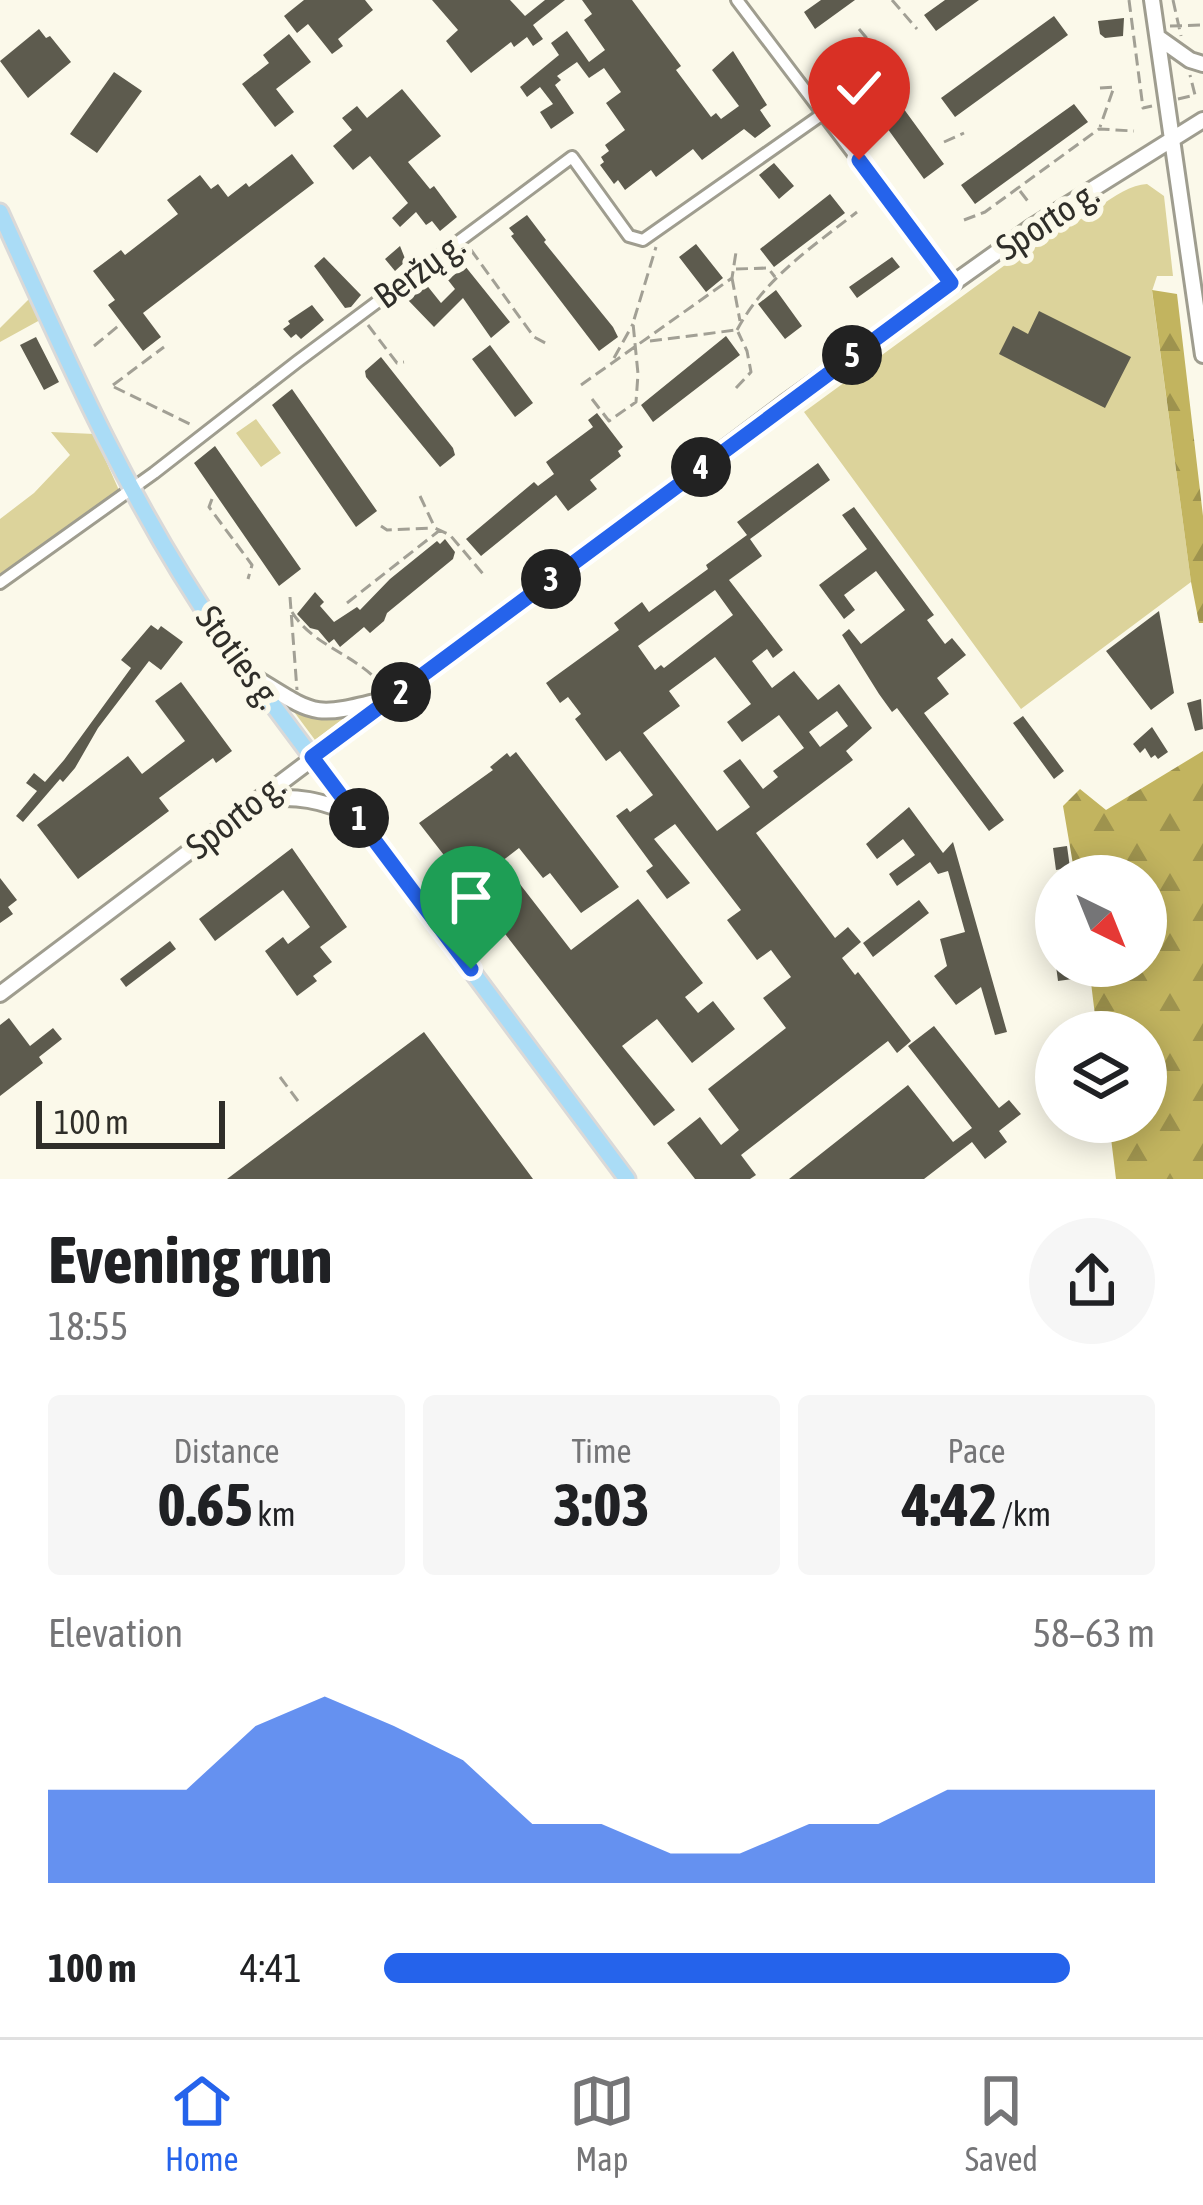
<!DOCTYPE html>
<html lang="en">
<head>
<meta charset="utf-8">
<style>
  body { margin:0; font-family:"Asap Condensed",sans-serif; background:#f6f6f6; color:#202124; height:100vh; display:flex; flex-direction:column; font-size:45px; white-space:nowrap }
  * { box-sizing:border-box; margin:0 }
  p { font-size:39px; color:#757577 }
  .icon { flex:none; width:66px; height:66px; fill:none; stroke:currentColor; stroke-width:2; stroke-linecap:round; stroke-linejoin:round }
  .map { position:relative; height:1179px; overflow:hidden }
  .drawer { display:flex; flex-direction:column; background:#fff; flex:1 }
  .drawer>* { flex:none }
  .needle { width:78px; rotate:137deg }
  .fabs { position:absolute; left:1035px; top:855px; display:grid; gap:24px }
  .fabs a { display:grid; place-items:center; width:132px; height:132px; border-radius:50%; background:#fff; box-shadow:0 6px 30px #0003; font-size:60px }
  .scale { position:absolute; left:36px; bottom:30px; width:189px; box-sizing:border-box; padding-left:12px; border:6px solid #2f2e29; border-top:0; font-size:33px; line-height:42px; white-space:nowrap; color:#2f2e29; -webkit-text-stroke:9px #fbf9ea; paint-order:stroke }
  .pin { position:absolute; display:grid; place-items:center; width:102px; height:102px; color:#fff; margin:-123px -51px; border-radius:50% 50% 50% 0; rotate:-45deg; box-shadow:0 0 12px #0007 }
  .pin .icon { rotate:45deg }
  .km { position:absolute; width:60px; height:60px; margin:-30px; border-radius:50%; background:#222; color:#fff; font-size:33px; line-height:60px; text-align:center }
  .round { display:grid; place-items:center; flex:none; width:126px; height:126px; border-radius:63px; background:#f6f6f6 }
  .overview { display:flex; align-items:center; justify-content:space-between; height:204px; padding:0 48px }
  h1 { font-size:66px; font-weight:700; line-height:90px }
  .metrics { display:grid; grid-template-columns:repeat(3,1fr); gap:18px; height:204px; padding:12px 48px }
  .metrics div { display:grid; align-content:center; border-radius:12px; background:#f6f6f6; text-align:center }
  .metrics b { font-size:60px; font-weight:700 }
  .metrics small { font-size:33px; font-weight:400 }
  .metrics p { font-size:33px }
  .chart { height:336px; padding:24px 48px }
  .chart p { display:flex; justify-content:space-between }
  .chart svg { width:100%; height:216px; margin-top:12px; fill:#2563eb; opacity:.7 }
  ul { padding:0 48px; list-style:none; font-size:39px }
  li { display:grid; grid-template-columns:192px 144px 1fr; align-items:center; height:90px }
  li i { height:30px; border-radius:15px; background:#2563eb }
  .dock { display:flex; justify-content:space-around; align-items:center; height:168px; border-top:3px solid #e0e0e0; background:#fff; font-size:33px; color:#757577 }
  .dock a { display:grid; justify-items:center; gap:6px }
  .dock .selected { color:#2563eb }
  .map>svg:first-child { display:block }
  .grass { fill:#dcd39b }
  .forest { fill:url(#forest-firs) }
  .building { fill:#5d5b4e; fill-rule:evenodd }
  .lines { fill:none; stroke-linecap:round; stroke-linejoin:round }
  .street-casing { stroke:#9f9d8f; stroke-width:16 }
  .secondary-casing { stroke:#9f9d8f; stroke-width:20 }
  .primary-casing { stroke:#dad9d8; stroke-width:21 }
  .path { stroke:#a2a095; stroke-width:3; stroke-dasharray:12 6; stroke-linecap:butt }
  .street { stroke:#fff; stroke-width:10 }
  .secondary { stroke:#fff; stroke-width:14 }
  .primary { stroke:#aadcf6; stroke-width:15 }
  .route-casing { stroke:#fff; stroke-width:24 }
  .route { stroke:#2563eb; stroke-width:15 }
  .labels { text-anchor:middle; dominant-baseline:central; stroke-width:12; stroke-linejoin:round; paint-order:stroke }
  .street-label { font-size:36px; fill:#2f2e29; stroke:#fbf9ea }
</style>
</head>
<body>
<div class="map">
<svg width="1203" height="1179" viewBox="0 0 1203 1179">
  <defs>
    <pattern id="forest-firs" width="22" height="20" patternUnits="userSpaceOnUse" patternTransform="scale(3)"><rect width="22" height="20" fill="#c2b45f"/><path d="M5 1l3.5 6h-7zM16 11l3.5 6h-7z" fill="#9e934e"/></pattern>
  </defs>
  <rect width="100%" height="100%" fill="#fbf9ea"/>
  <path class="grass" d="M1147,184L1164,196L1173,276H1157L1152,291L1191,582L1021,709L804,412L1042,238C1081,228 1116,185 1147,184Z
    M30,298L40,320L0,342V328Z
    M256,419L281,453L261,467L236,433Z
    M51,432L94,434L122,497L0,588V519L34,493L70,455Z
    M286,701L353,711L315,740Z"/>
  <path class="forest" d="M1152,290L1177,294L1203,516V623H1199L1191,582Z
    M1203,751V1179H1116L1109,1122H1146V1032H1097L1089,966H1146V876H1075L1063,806L1080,789L1106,810Z"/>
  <path class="building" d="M304,0H365L373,10L338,39L343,46L332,54L308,24L297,33L284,16Z
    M432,0H510L525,16L545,0H565L533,25L543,39L533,46L527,37L514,47L511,42L471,73L446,41L458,30Z
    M582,0H632L681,66L676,70L711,117L716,113L721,119L739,106L712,70L733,51L767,105L760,110L771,126L755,138L744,129L702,160L693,149L656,177L651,170L625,190L618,180L614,184L600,165L604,162L601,157L609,151L605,145L625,130L606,103L621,92L604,68L589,78L577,62L557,76L561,80L555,85L574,113L551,129L540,112L553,104L540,87L527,97L520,87L559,55L551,43L567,31L589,62L605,50L584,20L592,14Z
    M821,0H855L815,29L804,12Z
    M945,0H979L936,31L924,15Z
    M1054,16L1068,35L955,117L941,98Z
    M1124,18L1123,36L1105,38L1100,34L1098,21Z
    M39,29L46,38L50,36L71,62L28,98L0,61Z
    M289,34L311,62L276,89L294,112L275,127L242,84L269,63L263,55Z
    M860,49L944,164L924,179L840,63Z
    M114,72L142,91L97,153L70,134Z
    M402,89L441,136L408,162L430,189L434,186L457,217L440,231L432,221L426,225L416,212L400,227L392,218L408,203L370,156L353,170L333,146L352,130L342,118L357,106L367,118Z
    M1074,104L1088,122L975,204L961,185Z
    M292,154L314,183L143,313L161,337L143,351L108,305L115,300L93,271L121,250L125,255L178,214L167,200L200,175L211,189L218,184L228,197L246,183L249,187Z
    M774,163L794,186L779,199L759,175Z
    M830,194L845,213L774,267L760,249Z
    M527,215L546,240L544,242L613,327L618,337L599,351L511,236L514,234L509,228Z
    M696,244L723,278L706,292L679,257Z
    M400,246L406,261L395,271L385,259Z
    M324,257L361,295L351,307L345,308L314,266Z
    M892,257L900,267L857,298L849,287Z
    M465,266L510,322L491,338L463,298L434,327L407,299L425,283L441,303L455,289L448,280Z
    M776,290L802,326L785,339L758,304Z
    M312,305L324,320L301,339L296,334L291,338L283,329L290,324L288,321Z
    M1039,311L1131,357L1105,408L999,354L1013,326L1028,334Z
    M726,336L740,355L653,422L641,405Z
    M36,337L59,382L44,390L20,345Z
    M490,345L533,403L515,417L472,359Z
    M381,357L453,448L455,455L440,467L366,377L365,371Z
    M292,389L377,511L356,527L272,405Z
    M597,413L623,447L618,451L621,456L590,480L597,489L568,511L556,495L481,556L466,539L534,482L538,486L554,474L546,462L593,427L588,420Z
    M215,446L301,569L279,586L194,463Z
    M818,463L830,480L750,539L762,556L729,580L783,650L773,658L767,649L752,661L772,688L794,671L818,700L839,684L872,728L846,751L853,760L756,833L835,938L848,927L861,942L842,958L855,975L858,972L911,1041L897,1053L888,1041L741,1155L756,1175L750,1179H695L667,1143L700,1117L721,1145L739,1130L708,1089L786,1028L763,998L791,977L771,950L757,960L727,920L741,910L675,824L654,839L690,883L667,899L646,871L653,866L616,816L627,808L630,812L653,795L620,751L606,761L575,719L581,714L568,697L560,703L546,683L619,630L614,623L642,602L649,612L708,569L706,565L747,535L737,522ZM715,590L733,615L664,668L661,665L655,670L638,646ZM715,657L751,704L727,722L742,742L779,715L804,748L773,771L778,777L763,789L740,759L723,771L750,807L717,831L643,733L680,706L669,691ZM837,711L848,726L820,747L809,732Z
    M854,507L934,615L927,620L945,644L952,638L966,655L937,678L949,694L924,713L1004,820L989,831L897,708L892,712L879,694L842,635L849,629L861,644L905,610L876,571L844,595L855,610L844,619L819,585L867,549L842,515Z
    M445,539L455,552L453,559L387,613L384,621L370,633L364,627L340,647L334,639L329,643L318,630L310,628L297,614L315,592L324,602L320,606L334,622L357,607L360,610L390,579L437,541L440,544Z
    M1159,611L1174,693L1151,710L1106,651Z
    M151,625L158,630L161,626L183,642L161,670L149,661L98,728L75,768L63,782L60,779L23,822L16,816L37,791L26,783L34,773L45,782L64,760L131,668L121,660Z
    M181,682L232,751L216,763L213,758L159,798L169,811L78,879L37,825L128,756L142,774L185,741L155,701Z
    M1201,699L1203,729L1195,731L1187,703Z
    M1023,716L1064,771L1054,779L1013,723Z
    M1152,727L1168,752L1158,759L1155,755L1151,758L1145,748L1140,753L1133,744Z
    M516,752L619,887L581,913L550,873L543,878L519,848L502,861L571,950L638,899L703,983L685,997L698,1013L713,1001L735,1029L692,1063L657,1019L622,1046L675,1110L654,1126L419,823L493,770L490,767L507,753L510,757Z
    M909,807L943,853L953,842L1007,1032L995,1035L981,987L956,1005L934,976L947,966L940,939L965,932L948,871L938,874L930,862L897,886L889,874L915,855L903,839L877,859L866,844Z
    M1067,846L1070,868L1056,870L1053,848Z
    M292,848L347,927L320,947L332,962L313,976L317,981L297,996L265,951L283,937L288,944L310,927L283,890L215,941L199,919Z
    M0,878L17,900L8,907L13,914L0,923Z
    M919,900L929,913L873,957L863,943Z
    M170,941L176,949L126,987L120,979Z
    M1056,966H1079L1080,978L1058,981Z
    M9,1018L30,1046L53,1028L62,1039L39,1057L43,1063L0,1096V1025Z
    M934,1026L999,1108L1009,1100L1021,1114L999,1131L1007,1142L985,1159L972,1142L924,1179H789L908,1085L953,1142L972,1128L908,1046Z
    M424,1032L533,1179H227Z"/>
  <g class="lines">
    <g class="street-casing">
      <path id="street" d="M737,0L951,283
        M0,583L154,473L298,361L572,157L629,236L643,240L824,113"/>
    </g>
    <g class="secondary-casing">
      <path id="secondary" d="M1152,0L1203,355
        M1159,38L1190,60L1203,64
        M254,677C316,715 311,718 383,700
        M259,800C297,794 321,801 357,815
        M0,994L785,403L1032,227L1203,120"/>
    </g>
    <g class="primary-casing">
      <path id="primary" d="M0,212C65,356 130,504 220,634L627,1179"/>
    </g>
    <path class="path" d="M892,0L917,29
      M1129,0L1143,108L1152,106
      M1173,0L1181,36
      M1170,26L1203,25
      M859,29L881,55
      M1100,88L1114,87L1100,127
      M1178,99L1195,95L1190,75
      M944,142L964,133
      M1020,191L1030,204
      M964,220L985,212L1099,129L1134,131
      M471,250L534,337L549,345
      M736,269L768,268L775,277
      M732,278L740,321
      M368,325L397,363L404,362
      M737,330C765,278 812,247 857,212
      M650,341L736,330
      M94,346L122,323
      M614,358L633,324
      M113,385L164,347
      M581,385L732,278L736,252
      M114,387L194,426
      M736,388L751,372L747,351L738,332
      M592,399L609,421L636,402L638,374L633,323L656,247
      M420,496L435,528L450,535L484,575
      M212,499L209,507L252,565L248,579
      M381,526L387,530L433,528
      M290,597L297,690
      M347,603L440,530
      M292,612C311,643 347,652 373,676
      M280,1077L298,1101"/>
    <use href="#street" class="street"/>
    <use href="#secondary" class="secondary"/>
    <use href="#primary" class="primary"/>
  </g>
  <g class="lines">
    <g class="route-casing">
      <path id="route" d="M471,969L312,757L951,283L859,160"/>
    </g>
    <use href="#route" class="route"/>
  </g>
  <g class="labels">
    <g class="street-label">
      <text transform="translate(1047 220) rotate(-33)">Sporto g.</text>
      <text transform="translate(419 270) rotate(-36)">Beržų g.</text>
      <text transform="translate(239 657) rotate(54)">Stoties g.</text>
      <text transform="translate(235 816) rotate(-38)">Sporto g.</text>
    </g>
  </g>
</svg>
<div class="fabs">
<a><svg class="needle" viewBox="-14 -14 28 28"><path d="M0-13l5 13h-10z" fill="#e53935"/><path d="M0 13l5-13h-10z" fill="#757577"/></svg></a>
<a><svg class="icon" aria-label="layers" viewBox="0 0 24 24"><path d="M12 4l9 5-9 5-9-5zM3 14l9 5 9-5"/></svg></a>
</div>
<div class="scale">100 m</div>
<div class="pin" style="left:471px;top:969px;background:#1e9e55"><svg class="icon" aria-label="arrive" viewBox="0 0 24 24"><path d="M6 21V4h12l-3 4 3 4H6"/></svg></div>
<div class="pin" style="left:859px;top:160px;background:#d93025"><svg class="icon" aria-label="check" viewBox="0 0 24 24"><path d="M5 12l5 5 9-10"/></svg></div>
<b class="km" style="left:359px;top:818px">1</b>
<b class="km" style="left:401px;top:692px">2</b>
<b class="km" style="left:551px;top:579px">3</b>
<b class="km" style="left:701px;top:467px">4</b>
<b class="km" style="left:852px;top:355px">5</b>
</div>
<section class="drawer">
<div class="overview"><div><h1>Evening run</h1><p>18:55</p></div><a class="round"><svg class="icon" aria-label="share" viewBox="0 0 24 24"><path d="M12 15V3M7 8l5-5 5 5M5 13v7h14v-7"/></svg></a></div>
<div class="metrics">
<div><p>Distance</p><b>0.65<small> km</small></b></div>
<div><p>Time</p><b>3:03</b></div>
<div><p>Pace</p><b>4:42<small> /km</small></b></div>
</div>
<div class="chart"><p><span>Elevation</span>58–63 m</p>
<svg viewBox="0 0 160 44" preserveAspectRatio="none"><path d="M0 44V25L10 25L20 25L30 12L40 6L50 12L60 19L70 32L80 32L90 38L100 38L110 32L120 32L130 25L140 25L150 25L160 25V44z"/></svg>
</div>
<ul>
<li><b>100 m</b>4:41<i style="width:89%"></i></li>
</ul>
</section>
<nav class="dock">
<a class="selected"><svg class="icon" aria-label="home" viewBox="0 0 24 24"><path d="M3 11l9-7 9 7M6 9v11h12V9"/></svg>Home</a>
<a><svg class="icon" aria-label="map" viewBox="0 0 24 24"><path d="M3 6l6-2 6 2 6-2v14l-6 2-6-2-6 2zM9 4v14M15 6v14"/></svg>Map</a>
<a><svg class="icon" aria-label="saved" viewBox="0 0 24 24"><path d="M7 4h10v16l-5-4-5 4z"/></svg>Saved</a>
</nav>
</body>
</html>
